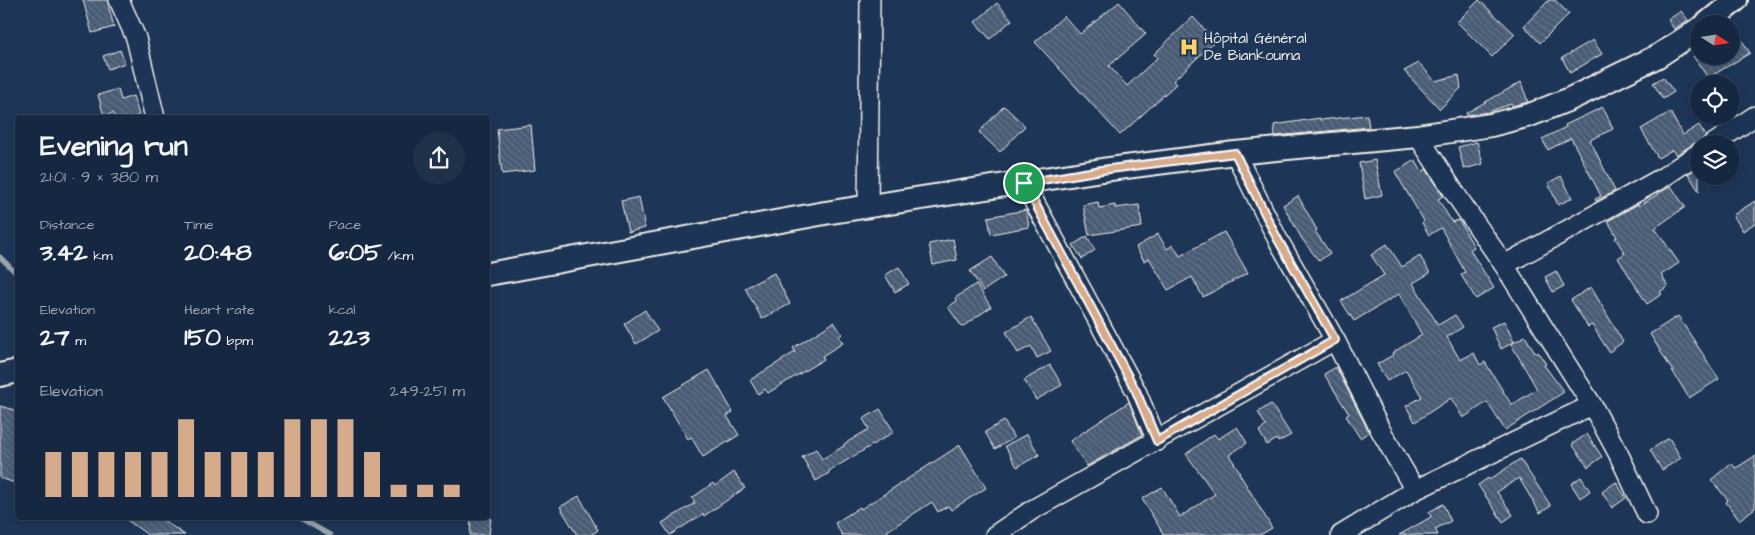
<!DOCTYPE html>
<html lang="en">
<head>
<meta charset="utf-8">
<style>
  body { margin:0; font-family:"Architects Daughter",sans-serif; background:#1f3048; color:#f1f3f6; height:100vh; display:flex; flex-direction:column; font-size:19px; white-space:nowrap }
  * { box-sizing:border-box; margin:0 }
  p { font-size:16px; color:#9ea6b1 }
  .icon { flex:none; width:28px; height:28px; fill:none; stroke:currentColor; stroke-width:2; stroke-linecap:round; stroke-linejoin:round }
  .map { position:relative; flex:1; overflow:hidden }
  .details { position:absolute; left:15px; top:115px; width:475px; height:405px; display:flex; flex-direction:column; background:#162841; border-radius:5px; box-shadow:0 2px 8px #0003,0 0 0 1px #35445a }
  .details>* { flex:none }
  .needle { width:32px; rotate:102deg }
  .fabs { position:absolute; left:1690px; top:15px; display:grid; gap:10px }
  .fabs a { display:grid; place-items:center; width:50px; height:50px; border-radius:50%; background:#162841; box-shadow:0 2px 8px #0003,0 0 0 1px #35445a; font-size:25px }
  .pin { position:absolute; display:grid; place-items:center; width:42px; height:42px; color:#fff; margin:-21px; border:2px solid #fff; border-radius:50%; box-shadow:0 1px 5px #0007 }
  .round { display:grid; place-items:center; flex:none; width:52px; height:52px; border-radius:26px; background:#1f3048 }
  .headline { display:flex; align-items:center; justify-content:space-between; height:85px; padding:0 25px }
  h1 { font-size:28px; font-weight:700; line-height:38px }
  .figures { display:grid; grid-template-columns:repeat(3,1fr); gap:8px; height:85px; padding:5px 25px }
  .figures div { display:grid; align-content:center }
  .figures b { font-size:25px; font-weight:700 }
  .figures small { font-size:14px; font-weight:400 }
  .figures p { font-size:14px }
  .chart { height:140px; padding:10px 25px }
  .chart p { display:flex; justify-content:space-between }
  .chart svg { width:100%; height:90px; margin-top:5px; stroke:#d6ab8b; stroke-width:6 }
  .map>svg:first-child { display:block }
  .lines { fill:none; stroke-linecap:round; stroke-linejoin:round }
  .stream { stroke:#9aa2ab; stroke-width:5 }
  .building { fill:url(#building-back-hatch); stroke:#f4f1e8 }
  .minor-casing { stroke:#f4f1e8; stroke-width:22 }
  .tertiary-casing { stroke:#f4f1e8; stroke-width:26 }
  .minor { stroke:#1d3557; stroke-width:19 }
  .tertiary { stroke:#1d3557; stroke-width:22 }
  .route-casing { stroke:#fff; stroke-width:10 }
  .route { stroke:#d6ab8b; stroke-width:6 }
  .labels { text-anchor:middle; dominant-baseline:central; stroke-width:4; stroke-linejoin:round; paint-order:stroke }
  .poi-label { font-size:15px; fill:#f4f1e8; stroke:#1d3557; text-anchor:start }
</style>
</head>
<body>
<div class="map">
<svg width="1755" height="535" viewBox="0 0 1755 535">
  <defs>
    <pattern id="building-back-hatch" width="6" height="6" patternUnits="userSpaceOnUse" patternTransform="scale(1.25)"><rect width="6" height="6" fill="#485b74"/><path d="M-1 5l2 2M0 0l6 6M5-1l2 2" fill="none" stroke="#637388"/></pattern>
  </defs>
  <rect width="100%" height="100%" fill="#1d3557"/>
  <filter id="ink" filterUnits="userSpaceOnUse"><feTurbulence type="fractalNoise" baseFrequency=".02" numOctaves="2"/><feDisplacementMap in="SourceGraphic" scale="10" xChannelSelector="R" yChannelSelector="G"/><feConvolveMatrix kernelMatrix="1 2 1 2 8 2 1 2 1" color-interpolation-filters="sRGB"/></filter>
  <g filter="url(#ink)">
    <g class="lines">
      <path class="stream" d="M0,257L18,275
        M300,518L330,535"/>
    </g>
    <path class="building" d="M83,0H107L114,27L92,33Z
      M1479,0L1515,34L1492,57L1457,22Z
      M1549,0H1555L1569,14L1540,43L1524,26Z
      M1119,2L1146,34L1109,66L1127,86L1157,58L1154,54L1193,17L1215,41L1173,81L1176,84L1120,135L1035,42L1064,16L1080,34Z
      M997,3L1012,20L990,39L975,22Z
      M1681,11L1688,20L1674,29L1668,20Z
      M1731,23L1750,53L1708,78L1693,56H1731Z
      M1593,40L1602,54L1570,73L1562,58Z
      M120,50L125,63L108,69L103,56Z
      M1419,63L1435,81L1459,75L1461,88L1440,109L1404,71Z
      M1663,77L1674,92L1663,99L1653,83Z
      M1521,82L1528,102L1512,106L1511,104L1488,112L1467,115L1466,113Z
      M118,89L121,100L133,96L139,115L131,118H115L113,113L104,116L98,95Z
      M1004,106L1025,126L1000,152L979,132Z
      M1603,107L1613,129L1590,140L1615,191L1596,201L1595,199L1601,196L1571,138L1548,150L1542,139L1566,127L1565,125Z
      M1670,112L1683,135L1699,125L1706,136L1699,142L1693,144L1676,155L1672,150L1658,158L1641,129Z
      M1367,115L1369,127L1275,136L1274,125L1320,118V120Z
      M531,125L535,170L502,174L497,129Z
      M1477,142L1483,164L1464,169L1458,147Z
      M1375,160L1382,195L1365,199L1359,163Z
      M1415,160L1422,172L1426,169L1436,184L1443,196L1438,199L1452,222L1459,220L1474,247L1470,250L1494,288L1476,299L1461,275L1465,272L1441,228L1429,235L1422,223L1424,221L1395,172Z
      M1699,167V191L1688,174Z
      M1561,176L1572,198L1558,205L1548,183Z
      M1671,186L1685,207L1655,228L1679,263L1661,275L1668,286L1660,292L1662,294L1647,304L1618,258L1625,253L1615,238L1617,237L1608,221L1638,204L1639,206Z
      M1298,196L1317,230L1315,231L1330,253L1319,261L1302,239L1283,205Z
      M639,197L645,228L628,232L621,201Z
      M1755,201V223L1743,231L1733,215Z
      M1098,202L1099,208L1115,205V208L1139,205L1142,227L1089,235L1083,205Z
      M1026,210L1029,227L991,234L988,217Z
      M1224,232L1248,273L1203,297L1192,277L1168,290L1149,258L1144,261L1136,247L1158,234L1167,249L1173,245L1180,256Z
      M1087,236L1095,250L1082,259L1073,245Z
      M953,239L957,260L933,265L929,244Z
      M1387,244L1402,267L1420,256L1430,273L1413,283L1438,325L1455,315L1463,327L1447,337L1460,360L1474,353L1480,365L1485,362L1511,404H1513L1537,389L1511,344L1525,336L1536,354L1538,352L1546,364L1544,365L1564,392L1505,430L1487,402L1463,418L1451,398L1415,422L1406,406L1422,397L1406,370L1387,381L1377,364L1393,355L1392,353L1422,335L1399,294L1354,321L1341,301L1384,275L1371,255Z
      M992,257L1004,277L983,291L970,271Z
      M899,267L909,284L895,292L885,275Z
      M1556,271L1564,286L1553,292L1545,277Z
      M774,273L790,304L762,319L745,288Z
      M976,284L991,307L962,327L948,307L957,301L955,298Z
      M1591,287L1623,342L1609,352L1592,325L1588,327L1571,300Z
      M645,310L658,331L636,344L624,324Z
      M1678,316L1719,379L1689,398L1650,334Z
      M1031,317L1051,351L1037,358L1031,346L1018,353L1006,332Z
      M1504,321L1514,342L1501,349L1491,327Z
      M834,322L842,334L839,337L843,343L822,356L824,359L768,393L765,389L758,394L750,380L795,352L793,348Z
      M1050,365L1062,385L1036,400L1024,380Z
      M1336,367L1369,432L1360,438L1346,416L1349,414L1324,374Z
      M709,370L733,412L727,416L739,435L703,457L691,437L688,439L663,397Z
      M1129,402L1142,435L1087,466L1070,441Z
      M1271,404L1291,435L1278,442L1277,439L1267,445L1259,431L1266,426L1258,412Z
      M0,406L18,411V484L0,478Z
      M880,409L894,432L829,471V473L816,481L802,457L816,449L822,459L844,446V444L869,429L863,419Z
      M1004,421L1014,438L995,449L985,432Z
      M1237,427L1247,443L1229,455L1240,472L1239,473L1272,528L1260,535H1164L1142,499L1162,487L1180,517L1215,494L1186,454L1214,434L1218,439Z
      M1027,434L1039,455L1017,467L1005,446Z
      M1587,434L1602,457L1588,467L1572,444Z
      M1669,438L1681,458L1662,470L1650,450Z
      M960,445L986,488L951,510L948,506L938,512L932,502L881,535H842L835,523L860,507L861,509Z
      M1755,456V508L1739,520L1726,502L1728,500L1711,480L1731,463L1736,468Z
      M1520,459L1551,506L1540,513L1519,478L1497,492L1513,515L1503,522L1478,485L1488,478L1489,480Z
      M734,472L745,488L704,516L703,514L670,535L662,523L695,503L692,498L713,483L715,486Z
      M1581,477L1590,491L1580,498L1571,484Z
      M1616,482L1626,498L1612,508L1602,492Z
      M579,496L598,530L591,535H577L560,507Z
      M1443,504L1451,521L1435,529L1438,535H1399L1431,517L1429,512Z
      M124,518H160L185,535H148Z
      M471,518H491L489,535H470Z"/>
    <g class="lines">
      <g class="minor-casing">
        <path id="minor" d="M119,0L136,38L155,118
          M1418,136L1460,201L1504,265L1592,405L1618,453L1647,514
          M1713,144L1755,116
          M1235,153L1277,238L1335,340L1381,431L1415,490
          M1024,183L1136,391L1157,441
          M868,207L870,0
          M1504,265L1662,178L1699,153
          M995,535L1032,510L1335,340
          M1341,535L1415,490L1592,405"/>
      </g>
      <g class="tertiary-casing">
        <path id="tertiary" d="M1706,24L1736,0
          M488,274L825,213L1102,170L1235,153L1418,136L1491,125L1530,115L1570,99L1658,56L1699,29
          M0,375L18,371"/>
      </g>
      <use href="#minor" class="minor"/>
      <use href="#tertiary" class="tertiary"/>
    </g>
  </g>
  <g class="lines" filter="url(#ink)">
    <g class="route-casing">
      <path id="route" d="M1235,153L1277,238L1335,340L1157,441L1136,391L1024,183L1102,170Z"/>
    </g>
    <use href="#route" class="route"/>
  </g>
  <defs>
    <g id="hospital-bare" transform="scale(1.5)"><path d="M-5-5h3v3.5h4V-5h3V5h-3V1.5h-4V5h-3Z" fill="#ffd166" stroke="#1d3557" stroke-width="2.5" paint-order="stroke"/></g>
  </defs>
  <g fill-rule="evenodd">
    <use href="#hospital-bare" x="1189" y="47"/>
  </g>
  <g class="labels">
    <g class="poi-label">
      <text x="1204" y="38">Hôpital Général<tspan x="1204" dy="17">De Biankouma</tspan></text>
    </g>
  </g>
</svg>
<div class="fabs">
<a><svg class="needle" viewBox="-14 -14 28 28"><path d="M0-13l5 13h-10z" fill="#e53935"/><path d="M0 13l5-13h-10z" fill="#9ea6b1"/></svg></a>
<a><svg class="icon" aria-label="locate" viewBox="0 0 24 24"><circle cx="12" cy="12" r="6"/><path d="M12 2v4M12 18v4M2 12h4M18 12h4"/></svg></a>
<a><svg class="icon" aria-label="layers" viewBox="0 0 24 24"><path d="M12 4l9 5-9 5-9-5zM3 14l9 5 9-5"/></svg></a>
</div>
<div class="pin" style="left:1024px;top:183px;background:#1e9e55"><svg class="icon" aria-label="arrive" viewBox="0 0 24 24"><path d="M6 21V4h12l-3 4 3 4H6"/></svg></div>
<section class="details">
<div class="headline"><div><h1>Evening run</h1><p>21:01 · 9 × 380 m</p></div><a class="round"><svg class="icon" aria-label="share" viewBox="0 0 24 24"><path d="M12 15V3M7 8l5-5 5 5M5 13v7h14v-7"/></svg></a></div>
<div class="figures">
<div><p>Distance</p><b>3.42<small> km</small></b></div>
<div><p>Time</p><b>20:48</b></div>
<div><p>Pace</p><b>6:05<small> /km</small></b></div>
</div>
<div class="figures">
<div><p>Elevation</p><b>27<small> m</small></b></div>
<div><p>Heart rate</p><b>150<small> bpm</small></b></div>
<div><p>kcal</p><b>223</b></div>
</div>
<div class="chart"><p><span>Elevation</span>249–251 m</p>
<svg viewBox="0 0 160 44" preserveAspectRatio="none"><path d="M5 44V22M15 44V22M25 44V22M35 44V22M45 44V22M55 44V6M65 44V22M75 44V22M85 44V22M95 44V6M105 44V6M115 44V6M125 44V22M135 44V38M145 44V38M155 44V38"/></svg>
</div>
</section>
</div>
</body>
</html>
